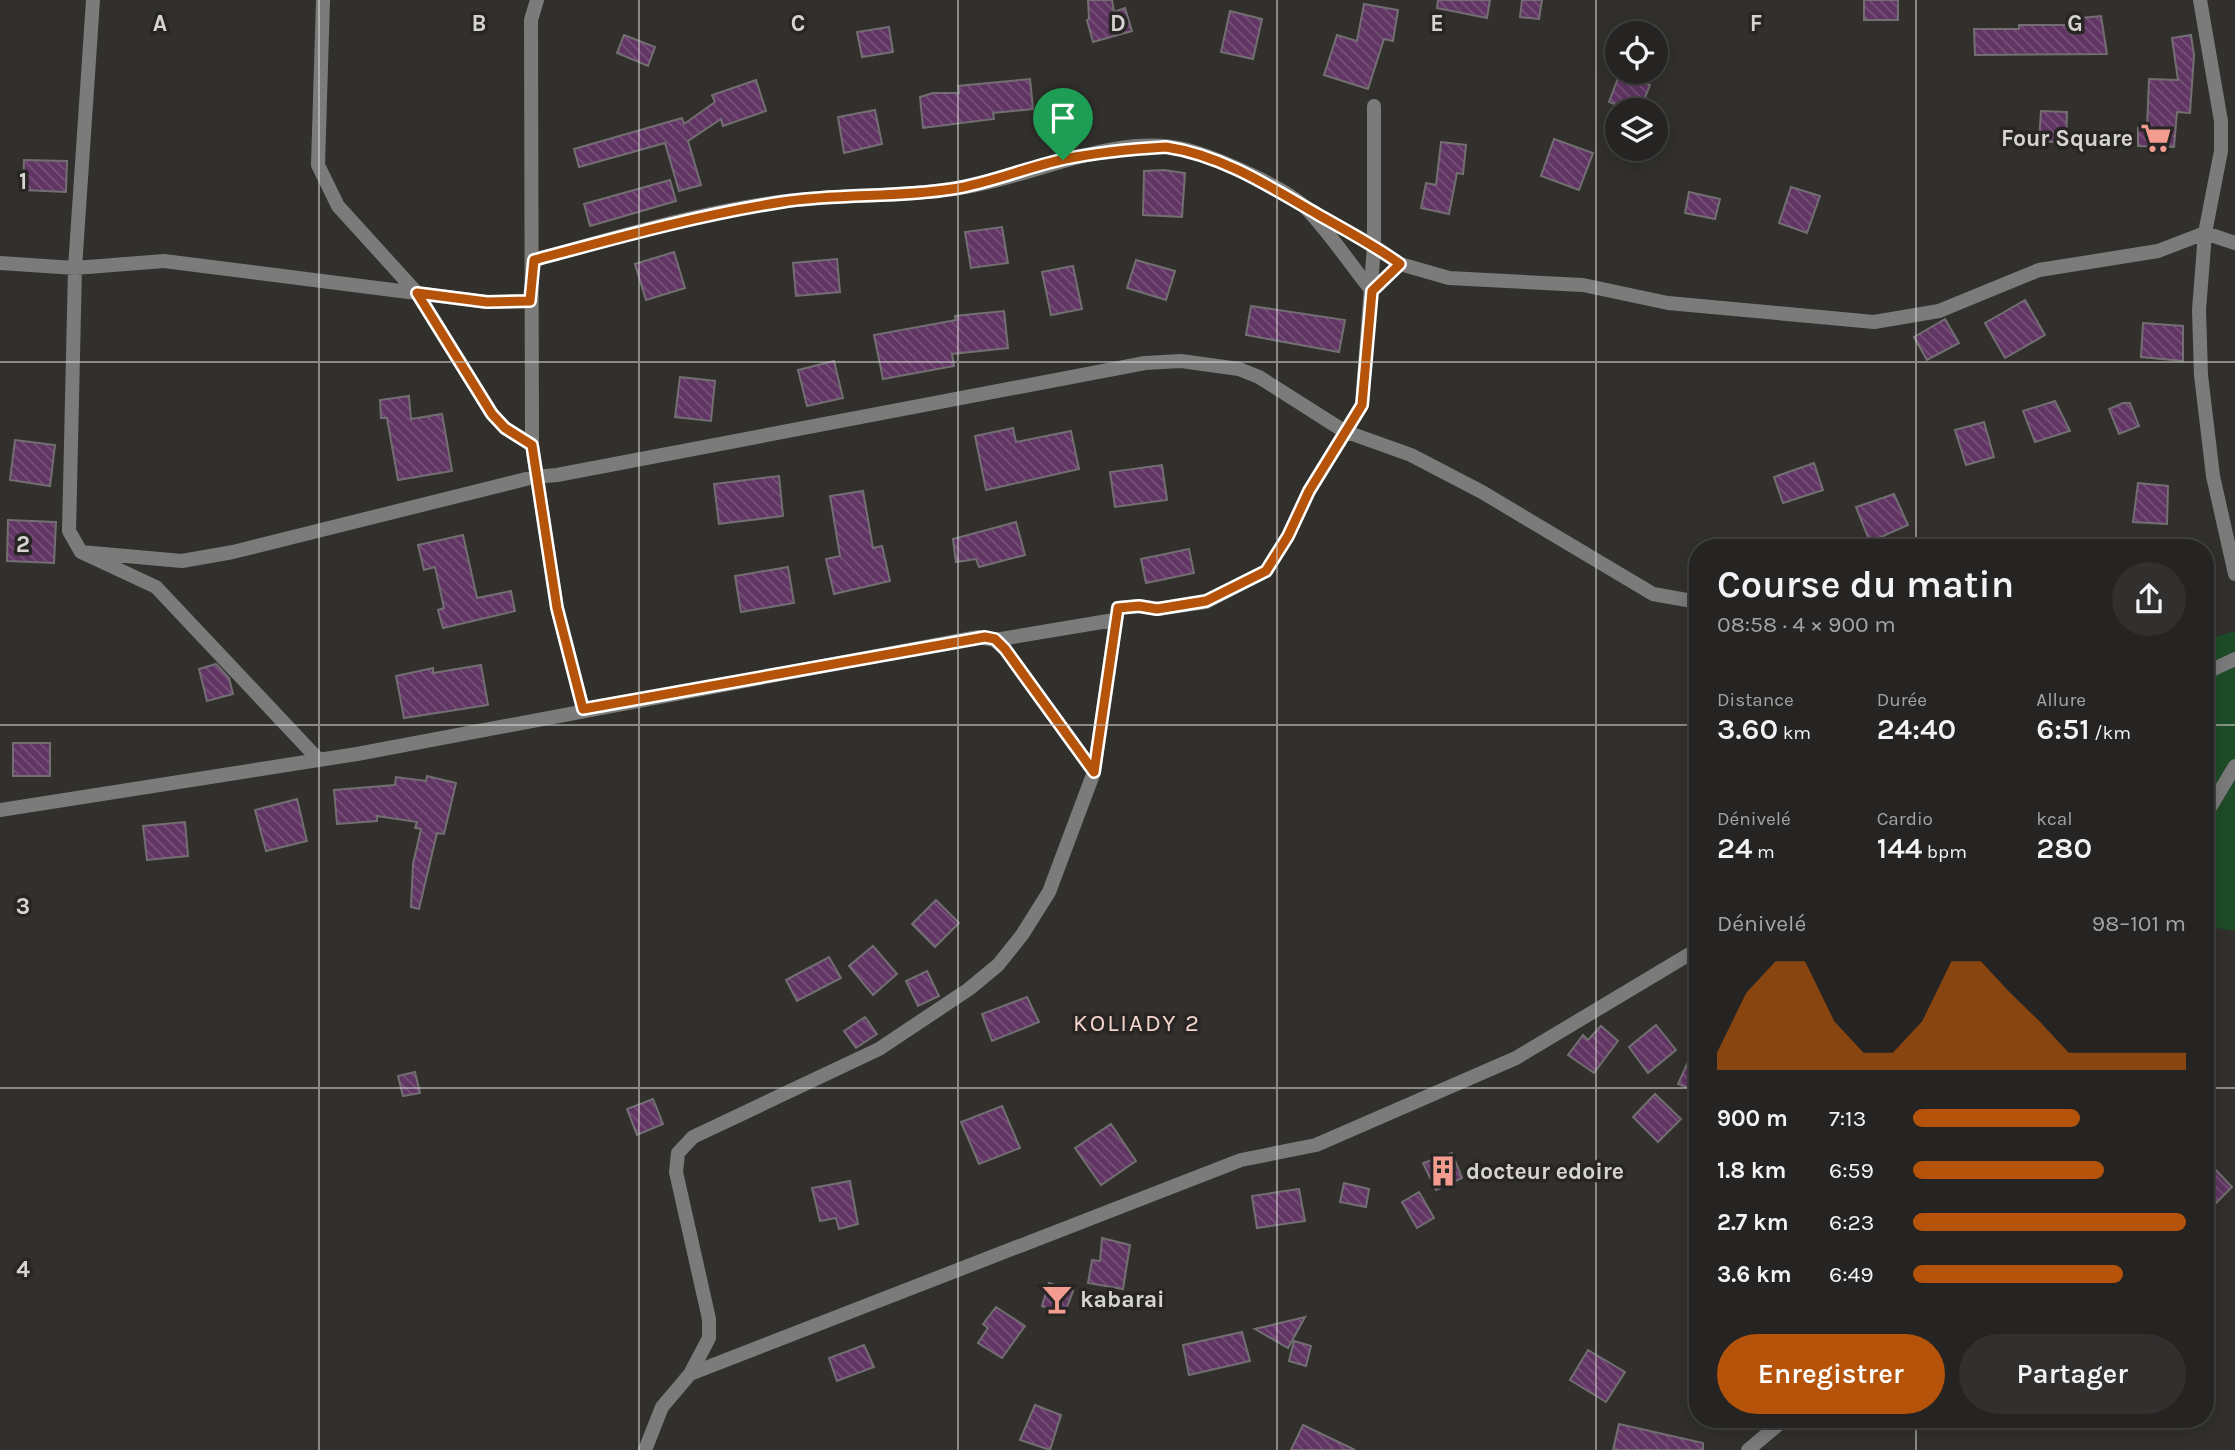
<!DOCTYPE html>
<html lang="fr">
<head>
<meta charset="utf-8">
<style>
  body { margin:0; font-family:Karla,sans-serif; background:#32302f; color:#f1f3f6; height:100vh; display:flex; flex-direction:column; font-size:26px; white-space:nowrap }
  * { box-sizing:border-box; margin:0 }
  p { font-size:23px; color:#a4a4a5 }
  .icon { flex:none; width:38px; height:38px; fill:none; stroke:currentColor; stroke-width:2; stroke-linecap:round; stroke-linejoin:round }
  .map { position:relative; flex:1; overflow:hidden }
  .side { position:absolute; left:1689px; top:539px; width:525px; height:889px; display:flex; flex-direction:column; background:#262422; border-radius:28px; box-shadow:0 4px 18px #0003,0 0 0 2px #424140 }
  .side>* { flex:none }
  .tools { position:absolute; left:1605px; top:21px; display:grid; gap:14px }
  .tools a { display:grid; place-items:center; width:63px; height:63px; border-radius:50%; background:#262422; box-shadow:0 4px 18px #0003,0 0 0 2px #424140; font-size:35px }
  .pin { position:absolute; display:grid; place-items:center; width:60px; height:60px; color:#fff; margin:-72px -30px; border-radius:50% 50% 50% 0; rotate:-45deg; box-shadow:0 0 7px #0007 }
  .pin .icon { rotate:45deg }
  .round { display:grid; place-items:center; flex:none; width:74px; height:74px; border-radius:37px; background:#32302f }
  .head { display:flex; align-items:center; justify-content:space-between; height:119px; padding:0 28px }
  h1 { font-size:38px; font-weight:600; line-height:52px }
  .stats { display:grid; grid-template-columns:repeat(3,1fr); gap:10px; height:119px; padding:7px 28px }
  .stats div { display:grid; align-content:center }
  .stats b { font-size:30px; font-weight:600 }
  .stats small { font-size:19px; font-weight:400 }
  .stats p { font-size:19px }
  .chart { height:196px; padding:14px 28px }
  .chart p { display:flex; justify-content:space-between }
  .chart svg { width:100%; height:126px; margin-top:7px; fill:#b45309; opacity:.7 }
  .button { display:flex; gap:14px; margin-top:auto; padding:14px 28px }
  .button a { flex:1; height:80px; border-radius:42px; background:#b45309; color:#fff; font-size:28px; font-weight:600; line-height:80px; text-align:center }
  .button a+a { background:#32302f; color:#f1f3f6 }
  ul { padding:0 28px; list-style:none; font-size:23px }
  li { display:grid; grid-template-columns:112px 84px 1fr; align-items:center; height:52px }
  li i { height:18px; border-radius:9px; background:#b45309 }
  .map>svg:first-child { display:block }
  .grass { fill:#1e4c28 }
  .building { fill:url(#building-back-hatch); stroke:#726f72; stroke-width:2 }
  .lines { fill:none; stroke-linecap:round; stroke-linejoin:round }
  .minor { stroke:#7a7b7a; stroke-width:14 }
  .route-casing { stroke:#fff; stroke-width:14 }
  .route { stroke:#b45309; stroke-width:9 }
  .grid { fill:none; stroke:#d6d5d3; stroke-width:2; stroke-opacity:0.55 }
  .labels { text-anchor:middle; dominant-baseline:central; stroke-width:7; stroke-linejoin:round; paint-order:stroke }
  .poi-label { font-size:23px; font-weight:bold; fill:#d6d5d3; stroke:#282624; text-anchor:start }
  .neighbourhood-label { font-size:24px; letter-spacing:2px; fill:#f6d4ce; stroke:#282624 }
  .grid-label { font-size:23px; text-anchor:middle; font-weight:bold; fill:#d6d5d3; stroke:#282624; stroke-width:7; stroke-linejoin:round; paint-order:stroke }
</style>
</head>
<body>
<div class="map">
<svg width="2235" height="1450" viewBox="0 0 2235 1450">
  <defs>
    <pattern id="building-back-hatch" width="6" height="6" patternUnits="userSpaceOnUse" patternTransform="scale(1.75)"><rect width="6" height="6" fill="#613563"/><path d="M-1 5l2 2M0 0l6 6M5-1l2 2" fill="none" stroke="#775178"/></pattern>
  </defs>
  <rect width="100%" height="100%" fill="#32302d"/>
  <path class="grass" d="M2235,631V931L2205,926V640Z"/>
  <path class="building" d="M1088,0H1112L1114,12L1125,8L1132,31L1093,42L1087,20L1089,19Z
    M1438,0H1490L1487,18L1437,8Z
    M1522,0H1542L1539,19L1520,17Z
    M1864,0H1898V20H1864Z
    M1364,4L1398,10L1393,41L1384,39L1368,89L1324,75L1337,35L1357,41Z
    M1230,11L1262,19L1253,59L1221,52Z
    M2101,16L2107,54L1975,55L1974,29H2019V25H2071L2070,19Z
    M889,27L893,52L862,57L857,32Z
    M624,35L655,47L648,66L617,53Z
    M2191,35L2194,55L2190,113L2177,112L2174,147L2138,146V128H2147L2149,79L2178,80L2172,38Z
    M1620,73L1650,85L1640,110H1630L1609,102Z
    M1030,79L1033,109L993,113L994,119L923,128L920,97L933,93H959L958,86Z
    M756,80L766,111L723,126L721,119L688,141L701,185L679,191L665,143L579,167L574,149L682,118L684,124L715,102L712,95Z
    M875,110L882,144L844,153L838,117Z
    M2041,111L2067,112L2066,143L2039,141Z
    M1554,139L1593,153L1579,190L1541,176Z
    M1441,142L1466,145L1463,174L1457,173L1449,214L1421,208L1426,183L1436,185Z
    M24,160L67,161L66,192L23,190Z
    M1164,170L1185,173L1182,217L1143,215L1144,171Z
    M670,180L676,201L590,226L584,204Z
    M1791,187L1820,196L1807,233L1779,223Z
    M1689,192L1720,199L1715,219L1685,213Z
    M1002,227L1008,263L971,268L965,232Z
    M674,252L685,288L646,300L635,264Z
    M837,259L840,292L796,296L793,263Z
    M1136,260L1175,271L1166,300L1127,288Z
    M1073,266L1082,309L1051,315L1042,272Z
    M2025,300L2045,335L2005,358L1985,323Z
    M1251,306L1345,320L1339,352L1246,335Z
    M1004,311L1008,348L952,354L954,366L883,379L874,335L956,320L955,316Z
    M1945,319L1959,343L1927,360L1914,337Z
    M2143,323L2183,326V361L2141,357Z
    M834,361L843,398L807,406L798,370Z
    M680,377L715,381L711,421L675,417Z
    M409,396L411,419L442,414L452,471L398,480L387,418H381L380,400Z
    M2055,401L2070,431L2035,442L2023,411Z
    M2123,403H2130L2139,426L2119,434L2109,409Z
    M1984,422L1994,457L1966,465L1955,430Z
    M1013,428L1016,442L1071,431L1079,469L986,490L975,436Z
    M15,440L55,445L50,486L10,480Z
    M1814,463L1823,490L1783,503L1774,477Z
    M1162,465L1167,500L1115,507L1110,472Z
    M779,476L783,516L719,524L714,484Z
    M2138,483L2168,486L2167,524L2133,522Z
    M863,491L873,548L882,546L890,581L834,594L826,559L840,556L830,496Z
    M1894,494L1908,525L1870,542L1856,507Z
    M8,520L56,522L54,563L7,561Z
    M1016,522L1025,555L979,567L976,559L956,562L953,539Z
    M463,535L477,598L511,591L515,611L443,628L438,610L444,608L435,567L424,570L418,545Z
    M1189,549L1194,573L1146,583L1141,559Z
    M788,567L794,603L741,612L735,576Z
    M216,664L229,678L233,694L207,701L199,669Z
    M481,665L488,705L404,718L396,676L433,668V673Z
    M13,743H50V776H13Z
    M427,776L456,783L444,834L437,833L419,909L411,907L413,864L421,829L415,828L417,822L377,816V821L337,824L334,790L395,785L396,777L426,781Z
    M297,799L307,841L266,851L255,810Z
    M185,822L188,856L147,860L143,826Z
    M936,900L959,923L935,947L912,924Z
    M873,946L897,974L873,995L849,966Z
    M829,957L841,978L797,1001L786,980Z
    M927,971L939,996L918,1006L906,981Z
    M1027,997L1039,1022L992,1041L982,1014Z
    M865,1017L877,1034L856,1048L844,1031Z
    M1656,1025L1676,1050L1648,1073L1629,1047Z
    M1601,1026L1618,1041L1594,1073L1568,1055L1583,1035L1588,1040Z
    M1698,1040V1092L1678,1084Z
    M415,1072L420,1093L403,1096L398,1076Z
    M1655,1094L1681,1119L1658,1142L1633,1117Z
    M653,1099L663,1124L637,1135L627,1109Z
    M1002,1106L1020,1148L979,1164L961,1122Z
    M1111,1124L1136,1161L1101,1185L1075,1148Z
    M1452,1153L1462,1178L1436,1190L1423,1163Z
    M2213,1167L2232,1187L2213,1206L2205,1198V1175Z
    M850,1181L858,1224L839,1229L836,1218L820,1221L812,1188Z
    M1344,1183L1369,1189L1366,1207L1340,1202Z
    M1299,1189L1305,1221L1257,1228L1252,1196Z
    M1419,1192L1434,1218L1417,1228L1402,1202Z
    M1102,1238L1130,1245L1123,1289L1088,1283L1092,1260L1100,1261Z
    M1049,1283L1073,1291L1064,1315L1042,1306Z
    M996,1307L1025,1326L1002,1358L978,1343L988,1328L983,1324Z
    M1305,1317L1288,1348L1255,1329Z
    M1242,1332L1250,1361L1189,1375L1183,1345Z
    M1294,1341L1311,1346L1306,1366L1289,1361Z
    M864,1345L874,1367L837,1381L829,1358Z
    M1588,1350L1625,1372L1606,1402L1570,1380Z
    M1035,1405L1061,1415L1050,1450L1020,1440Z
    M1619,1424L1703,1443V1450H1613Z
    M1303,1425L1355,1450H1291Z"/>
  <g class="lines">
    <path class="minor" d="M93,0L75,268L69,531L81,552L156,587L319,760
      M323,0L318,165L338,206L417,293L492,414L505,428L532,445
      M537,0L531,20L532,445L557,608L583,709
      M2200,0L2221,121V151L2205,233L2199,310L2201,375L2213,476L2235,574
      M1312,211L1374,246L1400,264
      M534,260C616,238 701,211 786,201C849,194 913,197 976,185C1041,173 1120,132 1188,150C1217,158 1285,187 1306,208C1330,233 1350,264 1372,291L1400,264L1449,278L1583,285L1668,303L1874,322L1939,311L2039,270L2158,251L2205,233L2235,243
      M0,263L75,268L164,261L487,302L530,301
      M81,552L182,561L233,552L534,477L557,475L1145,363L1181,361L1239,369L1259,377L1344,431L1411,455L1482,492L1653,594L1698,602
      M995,640L1114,620
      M2205,673L2235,659
      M0,810L357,754L978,637L995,640L1005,649L1094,772
      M2205,816L2235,766
      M690,1374L709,1338V1319L676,1172L678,1153L693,1137L879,1049L969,989L998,965L1022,935L1049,892L1094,772L1118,608L1139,606L1157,609L1206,602L1266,571L1288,536L1309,491L1362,405L1374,246V106
      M645,1450L662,1407L690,1374L1241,1160L1316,1145L1516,1058L1698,949
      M1748,1450L1785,1419"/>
  </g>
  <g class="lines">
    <g class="route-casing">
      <path id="route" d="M1166,147C1221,155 1269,186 1317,214C1345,230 1374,245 1400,264L1372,291L1362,405L1309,491L1288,536L1266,571L1206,601L1157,609L1139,606L1118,608L1094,772L1005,649L995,639L985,637L583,709L557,608L532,445L505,428L492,414L417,293L487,302L530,301L534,260C616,238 698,215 782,202C839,193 896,198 952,189C991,183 1027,167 1065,159C1099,152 1132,149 1166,147Z"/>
    </g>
    <use href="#route" class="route"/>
  </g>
  <path class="grid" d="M319,0V1450M639,0V1450M958,0V1450M1277,0V1450M1596,0V1450M1916,0V548M0,362H2235M0,725H1698M2205,725H2235M0,1088H1698M2205,1088H2235M1916,1419V1450"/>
  <defs>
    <g id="supermarket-bare" transform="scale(2.415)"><path d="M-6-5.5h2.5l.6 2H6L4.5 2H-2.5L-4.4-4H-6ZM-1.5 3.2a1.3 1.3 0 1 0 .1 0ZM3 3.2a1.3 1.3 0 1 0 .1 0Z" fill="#f59c91" stroke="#282624" stroke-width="2.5" paint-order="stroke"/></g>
    <g id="building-bare" transform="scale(2.415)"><path d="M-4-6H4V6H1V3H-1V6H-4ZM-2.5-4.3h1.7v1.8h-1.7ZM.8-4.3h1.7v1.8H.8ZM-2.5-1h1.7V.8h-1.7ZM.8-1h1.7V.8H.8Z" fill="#f59c91" stroke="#282624" stroke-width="2.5" paint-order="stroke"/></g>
    <g id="bar-bare" transform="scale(2.415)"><path d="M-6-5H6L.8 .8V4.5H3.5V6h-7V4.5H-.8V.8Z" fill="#f59c91" stroke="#282624" stroke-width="2.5" paint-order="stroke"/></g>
  </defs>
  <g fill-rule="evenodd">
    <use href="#supermarket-bare" x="2156" y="138"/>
    <use href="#building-bare" x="1443" y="1171"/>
    <use href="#bar-bare" x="1057" y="1299"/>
  </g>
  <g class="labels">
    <g class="poi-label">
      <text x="2133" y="138" text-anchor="end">Four Square</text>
      <text x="1466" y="1171">docteur edoire</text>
      <text x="1080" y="1299">kabarai</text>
    </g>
    <g class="neighbourhood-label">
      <text x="1137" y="1023">KOLIADY 2</text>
    </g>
  </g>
  <g class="grid-label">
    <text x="160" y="31">A</text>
    <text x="479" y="31">B</text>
    <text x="798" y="31">C</text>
    <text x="1118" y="31">D</text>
    <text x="1437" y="31">E</text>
    <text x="1756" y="31">F</text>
    <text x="2075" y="31">G</text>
    <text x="23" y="189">1</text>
    <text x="23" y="552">2</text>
    <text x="23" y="914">3</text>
    <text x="23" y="1277">4</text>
  </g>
</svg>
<div class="tools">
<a><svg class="icon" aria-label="locate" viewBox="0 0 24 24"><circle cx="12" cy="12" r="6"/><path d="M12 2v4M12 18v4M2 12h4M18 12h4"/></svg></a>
<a><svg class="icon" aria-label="layers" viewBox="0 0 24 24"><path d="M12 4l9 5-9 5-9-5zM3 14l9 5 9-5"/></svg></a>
</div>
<div class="pin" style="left:1063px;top:160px;background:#1e9e55"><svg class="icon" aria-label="arrive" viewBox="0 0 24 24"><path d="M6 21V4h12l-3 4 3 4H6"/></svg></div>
<section class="side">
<div class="head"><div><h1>Course du matin</h1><p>08:58 · 4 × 900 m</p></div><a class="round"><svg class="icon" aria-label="share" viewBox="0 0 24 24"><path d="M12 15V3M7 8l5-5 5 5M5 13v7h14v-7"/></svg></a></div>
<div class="stats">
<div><p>Distance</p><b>3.60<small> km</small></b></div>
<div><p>Durée</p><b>24:40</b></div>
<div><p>Allure</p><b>6:51<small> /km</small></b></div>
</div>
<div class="stats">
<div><p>Dénivelé</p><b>24<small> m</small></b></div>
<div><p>Cardio</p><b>144<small> bpm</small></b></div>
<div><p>kcal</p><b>280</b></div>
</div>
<div class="chart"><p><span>Dénivelé</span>98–101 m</p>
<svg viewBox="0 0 160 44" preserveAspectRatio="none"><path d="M0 44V38L10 17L20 6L30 6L40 27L50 38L60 38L70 27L80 6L90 6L100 17L110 27L120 38L130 38L140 38L150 38L160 38V44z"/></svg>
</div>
<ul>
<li><b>900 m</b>7:13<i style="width:61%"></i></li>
<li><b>1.8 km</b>6:59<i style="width:70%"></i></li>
<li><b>2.7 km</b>6:23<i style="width:100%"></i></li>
<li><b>3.6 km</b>6:49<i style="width:77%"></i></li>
</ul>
<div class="button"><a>Enregistrer</a><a>Partager</a></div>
</section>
</div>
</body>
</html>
